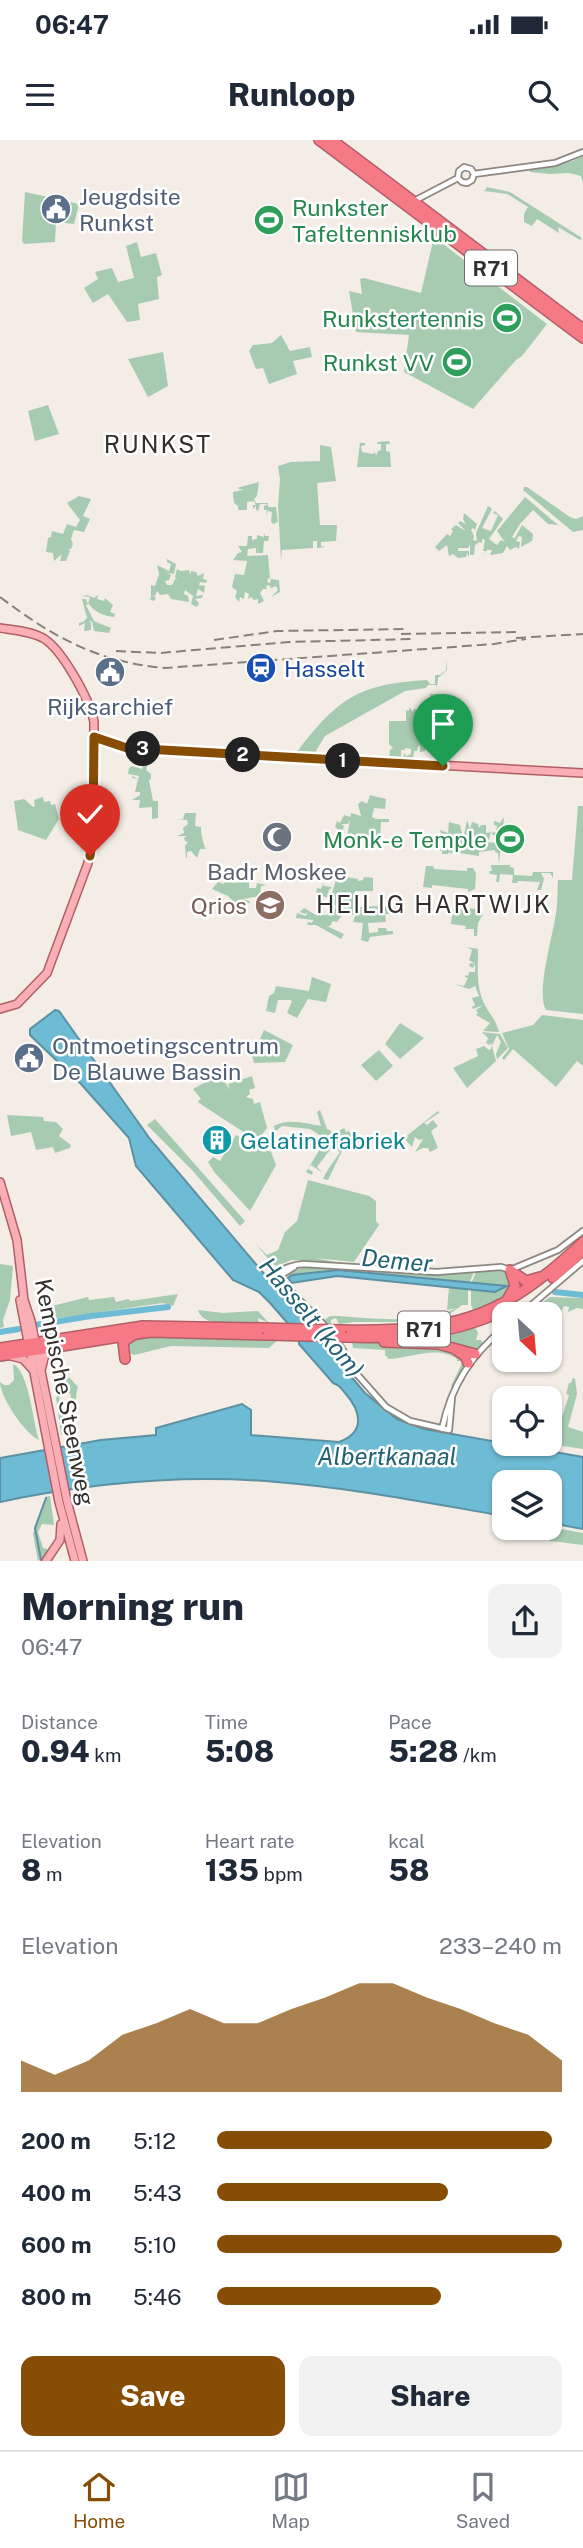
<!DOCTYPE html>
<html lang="en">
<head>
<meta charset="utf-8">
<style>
  body { margin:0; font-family:"Public Sans",sans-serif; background:#f2f2f3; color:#1f2937; height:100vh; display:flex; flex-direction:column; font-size:26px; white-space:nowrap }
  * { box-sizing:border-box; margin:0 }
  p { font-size:23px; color:#747a83 }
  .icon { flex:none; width:38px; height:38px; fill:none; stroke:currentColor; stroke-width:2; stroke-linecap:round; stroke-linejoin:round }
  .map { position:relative; height:1421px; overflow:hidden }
  .drawer { display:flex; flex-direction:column; background:#fff; flex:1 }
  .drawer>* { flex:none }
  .needle { width:46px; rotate:154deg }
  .fabs { position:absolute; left:492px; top:1162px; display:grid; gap:14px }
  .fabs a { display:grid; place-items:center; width:70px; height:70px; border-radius:14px; background:#fff; box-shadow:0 2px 5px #0004; font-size:35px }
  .pin { position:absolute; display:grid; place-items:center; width:60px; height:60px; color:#fff; margin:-72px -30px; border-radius:50% 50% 50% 0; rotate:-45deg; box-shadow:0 0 7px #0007 }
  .pin .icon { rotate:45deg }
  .km { position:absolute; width:35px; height:35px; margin:-18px; border-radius:50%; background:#222; color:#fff; font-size:19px; line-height:35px; text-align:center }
  .round { display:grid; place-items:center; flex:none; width:74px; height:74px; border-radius:14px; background:#f2f2f3 }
  .headline { display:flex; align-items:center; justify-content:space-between; height:119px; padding:0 21px }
  h1 { font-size:38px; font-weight:800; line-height:52px }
  .metrics { display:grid; grid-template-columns:repeat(3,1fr); gap:10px; height:119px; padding:7px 21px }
  .metrics div { display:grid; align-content:center }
  .metrics b { font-size:30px; font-weight:800 }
  .metrics small { font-size:19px; font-weight:400 }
  .metrics p { font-size:19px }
  .chart { height:196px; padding:14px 21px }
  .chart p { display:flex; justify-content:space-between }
  .chart svg { width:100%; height:126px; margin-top:7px; fill:#884d05; opacity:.7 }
  .cta { display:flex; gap:14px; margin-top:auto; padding:14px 21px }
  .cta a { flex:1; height:80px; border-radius:14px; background:#884d05; color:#fff; font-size:28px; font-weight:800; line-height:80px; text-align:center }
  .cta a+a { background:#f2f2f3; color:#1f2937 }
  ul { padding:0 21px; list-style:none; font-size:23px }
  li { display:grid; grid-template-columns:112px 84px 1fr; align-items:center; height:52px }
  li i { height:18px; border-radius:9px; background:#884d05 }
  .status { display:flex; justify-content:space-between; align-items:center; height:49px; padding:0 35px; background:#fff; direction:ltr }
  .status svg { height:19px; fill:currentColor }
  header { display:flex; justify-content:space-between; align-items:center; height:91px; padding:0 21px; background:#fff; font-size:32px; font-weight:800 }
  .dock { display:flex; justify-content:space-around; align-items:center; height:98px; border-top:2px solid #e0e1e3; background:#fff; font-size:19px; color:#747a83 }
  .dock a { display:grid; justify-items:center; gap:4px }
  .dock .active { color:#884d05 }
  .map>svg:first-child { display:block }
  .green { fill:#a7cbb1 }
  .water { fill:#6dbbd4; stroke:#5b91a2; stroke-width:2 }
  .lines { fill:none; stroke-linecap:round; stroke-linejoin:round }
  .stream { stroke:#5b91a2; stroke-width:2 }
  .river { stroke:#6dbbd4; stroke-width:6 }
  .minor-casing { stroke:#8d8780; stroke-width:8 }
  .major-casing { stroke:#b15f66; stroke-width:10 }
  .highway-casing { stroke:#b15f66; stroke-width:12 }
  .minor { stroke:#fff; stroke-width:4.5 }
  .major { stroke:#faafb6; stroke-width:7 }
  .highway { stroke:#f67986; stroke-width:9 }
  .rail { stroke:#86817c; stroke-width:2; stroke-dasharray:10 5; stroke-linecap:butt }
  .highway-bridge-casing { stroke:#b15f66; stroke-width:12; stroke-linecap:butt }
  .highway-bridge { stroke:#f67986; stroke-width:9 }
  .route-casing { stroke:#fff; stroke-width:14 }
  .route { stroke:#884d05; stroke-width:9 }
  .labels { text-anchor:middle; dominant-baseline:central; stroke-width:5; stroke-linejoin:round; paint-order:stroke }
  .shield { fill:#fff; stroke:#706d6b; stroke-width:2 }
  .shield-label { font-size:21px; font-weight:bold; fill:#322f2c }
  .service-label { font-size:23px; fill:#4e5e75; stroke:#fff; text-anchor:start }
  .leisure-label { font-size:23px; fill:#27864d; stroke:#fff; text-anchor:end }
  .transit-label { font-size:23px; fill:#164399; stroke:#fff; text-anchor:start }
  .worship-label { font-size:23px; fill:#5b616d; stroke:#fff }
  .education-label { font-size:23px; fill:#785e54; stroke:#fff; text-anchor:end }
  .culture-label { font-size:23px; fill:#0d838f; stroke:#fff; text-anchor:start }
  .street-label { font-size:23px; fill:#322f2c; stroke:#fff }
  .neighbourhood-label { font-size:24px; letter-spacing:2px; fill:#322f2c; stroke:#fff }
  .water-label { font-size:24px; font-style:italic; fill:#226072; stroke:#fff }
</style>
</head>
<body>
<div class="status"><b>06:47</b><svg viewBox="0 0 49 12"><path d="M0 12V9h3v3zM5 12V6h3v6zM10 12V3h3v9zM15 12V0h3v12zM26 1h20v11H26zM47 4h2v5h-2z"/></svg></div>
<header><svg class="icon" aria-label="menu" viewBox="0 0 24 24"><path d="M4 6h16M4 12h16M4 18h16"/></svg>Runloop<svg class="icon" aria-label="search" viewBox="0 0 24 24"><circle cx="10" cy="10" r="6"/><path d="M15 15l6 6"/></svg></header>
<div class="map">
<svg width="583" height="1421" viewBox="0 0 583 1421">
  <rect width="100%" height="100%" fill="#f3ede5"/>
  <path class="green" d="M583,16V43L581,36L569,33L550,34L530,32V29L573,21Z
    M487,47L510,52L582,98L580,100L558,87L559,93L537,79L532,86L524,82V74L528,67L507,54L485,51L482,55Z
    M25,52L79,64L74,84L56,82L55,102L24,104L22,101Z
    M434,97L547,184L522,216L516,220L473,269L404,232L409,195L356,192L349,151L362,154L360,139L364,138L421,153Z
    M137,102L141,117L156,113L162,135L157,137L159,159L138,164L140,180L127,182L108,154L93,163L84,148L98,139L95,132L112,128L118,142L134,138L126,106Z
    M281,195L290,211L310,207L312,217L293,221L297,234L269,244L263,228L256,229L249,211L253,205L272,203Z
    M163,212L168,246L148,257L128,219Z
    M48,265L59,294L35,301L28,271Z
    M389,301L390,304H386V311L390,312L391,327H357L360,303H365V305L361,306L362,312L373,314L375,312L376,316L378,311L381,310V304H377L378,302Z
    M320,305L331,307L336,341L317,343L320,385H337L336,401L321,402V406L325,407L317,408V401H313V408L282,410L281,420L278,365L280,339L278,326L291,322L320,321Z
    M259,342L257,356L254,359L256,363H268V367H276L278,382L273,384L271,381L272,372L268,371L266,375L267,370H264V366L268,364H260L258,372V369L256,371V366L253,369V365H256L254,361L247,362V370H238V366L234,363L233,352L243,350L237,348Z
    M524,347H527L570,377L576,379L583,376V390L573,392L523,350Z
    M79,356L91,359L83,376L90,379L84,392L74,390L71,399L73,404L71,409H68L70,411L66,421H60L62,414L54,421L53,413L46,412L48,398L51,397L52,391L63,394L67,384L76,387L80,380L67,363Z
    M525,357L558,385L548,384L533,370L520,384L512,397L515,398L522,385L533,394L532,401L521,407L522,397L519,396L516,401L520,402L519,409L516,407L510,410L507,406L503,413L490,415L492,410H487L482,418L486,411H483L485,400L482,399V403L479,402L475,405L474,415H470V405L468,408H458V411H469V417L467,413L466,417L458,418L453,414L449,416L447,405L439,411L435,407L447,394L450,396L453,391L451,389L456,385L466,391L458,383L460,381L466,384L463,379L464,373L477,384L475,390L473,388L471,390L474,396L473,400L477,401L476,393L488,366L492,369L482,388L491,391L498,375L493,373L495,371L503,379L489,399L497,405L501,400L505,402L497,391Z
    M264,393L265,396H269L268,401H264L263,413H256V408L248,409L247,416L268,415L270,439L268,438L267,442L270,443L271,439L279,440L280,452L271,457L278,450L276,446L271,448L269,445L266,446L267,449H263L260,453L264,461L258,464V459L254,460L251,457L248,459L249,454L245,452L244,459L240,457L239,462L235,457L237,451L232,447L235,434L244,435L247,421L233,420L238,413L242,412L238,406H247L248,396H252V400L257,399V395L264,397Z
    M167,419L176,424L174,434L167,433L171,435L169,440L165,441L167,445H172L175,439L177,440L175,437L177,429L181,431L189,430L190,435L191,431L196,432L198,436L204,433L203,439L207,440L206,443L200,442L199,445L205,446L204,453L198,449L196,456L203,455L202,458L195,459L199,463L197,467L191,464L193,456L185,450L184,454L188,456L189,462L171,459L168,454L160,455L157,451L155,456L152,455L156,458L154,461L149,459L151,458V445L155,446L159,434L157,425L169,431L171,424L167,422Z
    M87,455L94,458L98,455L97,459L104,461L105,458L113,465L110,472L115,474L114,477C104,476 94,472 89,464L86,465L94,481L111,488L109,493L94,491L92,481L89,482L91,483V490L84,491L85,483L79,486V483L83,482L87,478L82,459H86L88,464L90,457L82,456Z
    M446,520L447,530L438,538L437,548L436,545H428L426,548L405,551L325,596L313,616L297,612C338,558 359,544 427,540L430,544H435V535H440L446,530Z
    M430,554H438L439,559L445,557L443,562L447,567L445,577L446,587H438L440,582L436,580L430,581L428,608L426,607L425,611L420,612V606H418L417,611H414L413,621H403L404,613L406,616L411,614V609L405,608V610H401V620H389L390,610L393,608L389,604V581H406V570L409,571V567L413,572L414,569L418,570L419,585L421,581H429Z
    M144,623H148L146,630L151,634V639L149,640L153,661H158V678L152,679V667L139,668L140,660H132L140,655V652H135L138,639L132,638V636L138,639L139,636L128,634L129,628L132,626L142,629Z
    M370,655L386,659L385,669L374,668L372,677L376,679H389V682H381L380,697L347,698L350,679L348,684H341L344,686L342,693L335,687L337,681L340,683L344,675L350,677L351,673L361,676L358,664L362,661L367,664Z
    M43,657L44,662L50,661L51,665L55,664L59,679L46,700L18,690L14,661L24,659L33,667L35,666L34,660Z
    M578,666H583V874L546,870C536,854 552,798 555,779C558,766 557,753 558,740H572Z
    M185,673H196L195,686L201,687C201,693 203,705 206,709H200L197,718L191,711L187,712V718H186L185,706L188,702L185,701L184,698L187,696H177L184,693L183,688L188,684L187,680L176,679H183Z
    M504,677L499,723L498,713L495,712V710L479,712V716L459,713L456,707H453L452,714L449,712L448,714H442V711L436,709L438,701H443V699L434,697L435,694L441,695L440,690L448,693L449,682L460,685L462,694L464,695L467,680L470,689L472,682L478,684L479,688L481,685H486V693L491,692L488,702L495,703L496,697L491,693L496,692L497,686L494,685V681L500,683Z
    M491,725H510V727L514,728V735L532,736L533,732H553V738L550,733H541L544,739L541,750H537L540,742L518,741L517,743H512L513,735L500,734L499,742H496L497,735L490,734L489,731H492Z
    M426,726H433L434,729L467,731V728H473L476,733L475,749L468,752V749L432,745V748L423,747Z
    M346,737L358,739V741L363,740L364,737L373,738V751H355L354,775H342L337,782L333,781L330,786H327L344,794L341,799L316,785H307L308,782L312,783L313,780L296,778L297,773L306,776L307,772L305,774L300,772L304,768L316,775L322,768L323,775H327L328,772L330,776L331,770H335L336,766L333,765L335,757L332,756L331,759L316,754L317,748L321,749L323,744L324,746L332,747L328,751L331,756L336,740L342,742V738Z
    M225,741L238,743L239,741L249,742V748H256L257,743L267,745L261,746L260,756L243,759L249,761L250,763L237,765L228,756L212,749L218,742L224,744Z
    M402,765L400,773L385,774L386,782L368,783L369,793L378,792V788H386L387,791H393V794L370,797L368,802L361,800L363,783L353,782L358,767Z
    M453,768L478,769L483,774L478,783L477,796H474V789H465L466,786L451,784Z
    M467,807L478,809C478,827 476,844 483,861C488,873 496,879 499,892L483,891L490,883L476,875L478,873L476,870L483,865L473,869L472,867L475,865L472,858L479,856L475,846L469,849L454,844L464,846L468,838L465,837V835L468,836L469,832H475V824L473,828L469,826L470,823L475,824L469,820L472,810Z
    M312,837L331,844L326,862L308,859L297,878L287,873L292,861L290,860H278L275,873L266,871L269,856L274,853L276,846L309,851Z
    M542,875L583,880V926L577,921L556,947L513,909L504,920L502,918L509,909L502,893L533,885Z
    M400,883L424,898L400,919L385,904Z
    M264,890L293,905L285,922L254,923L251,911H265L260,899Z
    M482,892L500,894L508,908L497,919L496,914L501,902L497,895L492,906L496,921L467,948L453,928L478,916L476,909L484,906L489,910L491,909L492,903L489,905L486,903L488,898Z
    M379,910L393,926L376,941L361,925Z
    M220,934L230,950L228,944L252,936L255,948L249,950L250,954L246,957L253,959L254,964L260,962L267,988L261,996L251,997L199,963L198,961L201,959L193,949Z
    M320,970L327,989L335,993L344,988L346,992L349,991L354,1000L345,1005L328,1040L323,1039C327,1029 334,1022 340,1012L332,1007L317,1027L323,1033L311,1025L308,1029L313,1032L312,1035L306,1032L326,999L310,989L282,986L275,992L274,986C287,978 306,983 321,986L317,972Z
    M438,971L439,973L424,983L427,985L433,980L438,986L431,991L438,1008L430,1012L428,1008H423L415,1012L423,999L419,1000L415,997L412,1007L404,998Z
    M7,975L43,977L44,981L56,982L63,989L59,996L71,1005L70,1008L55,1013L53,1007L36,1010L31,992L11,996Z
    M155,979L245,1081L240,1086L192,1030L147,985Z
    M236,995L271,1012L276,1025L250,1071L215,1033L208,1022L213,1017L220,1021Z
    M308,1040L369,1056L376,1061V1081L379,1085L354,1122L315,1118L341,1123L292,1120L276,1126L270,1121L256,1104L267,1115L278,1110L285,1092L297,1081Z
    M0,1124L13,1126L10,1160L3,1180L4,1187L0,1188Z
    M305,1127L473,1133V1134L469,1144L338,1130L288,1136V1138L285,1134Z
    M500,1130L506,1131L512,1143L507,1158L474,1172L471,1165V1150L495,1152L506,1146L471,1144L476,1132Z
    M449,1147L468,1149V1165H462L451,1173L434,1177L401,1182H355L339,1184L336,1178L331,1180V1185L324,1180L330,1176H339C371,1179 427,1184 456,1168L447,1170Z
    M178,1154L173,1166L163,1163L44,1180L40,1169L88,1157L89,1160L114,1157L116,1162L128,1159L131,1161Z
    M550,1157L583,1158V1169L577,1168L568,1172L569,1167L564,1166L561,1172L535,1174L533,1169Z
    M198,1170L223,1173L258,1171L269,1183L258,1178L259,1183C242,1183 203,1189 198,1170Z
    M475,1187L478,1193L476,1200H481L483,1203L475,1211L414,1201L455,1194Z
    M160,1196L279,1199L269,1208L171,1206L134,1215L127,1212L125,1203L136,1198Z
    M352,1202L444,1206L459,1214L465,1223L453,1247L451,1246L463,1221H457V1219C437,1205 412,1218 389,1219L385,1215V1210L353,1208Z
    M13,1224C29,1231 33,1283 39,1300C25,1294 0,1257 0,1242L4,1245H9L14,1240Z
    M69,1237L78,1247C73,1264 79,1280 73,1291L61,1295L56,1258L59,1253L60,1269L62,1272L69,1271L71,1255L65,1248L64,1241Z
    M573,1238L575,1239L577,1254L568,1287L583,1292V1309L550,1304V1300L558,1301L561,1291L550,1287L560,1283L569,1255L566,1254L569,1243H571Z
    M50,1356L54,1385L42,1384L38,1392L43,1408L51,1410L44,1418L38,1421L33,1394L46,1360L45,1357Z
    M551,1387L583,1393V1405L550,1401L539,1388Z"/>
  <path class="water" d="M55,870L59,871L150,999L365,1253L397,1279L424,1289L583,1317V1389L550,1383V1342H504V1376C428,1363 353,1348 277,1342C184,1334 90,1343 0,1362V1318L101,1300L156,1295V1288L242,1264L251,1270V1295L339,1302C366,1292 361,1271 345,1253C341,1248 339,1245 333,1243L299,1204L298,1195L270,1163L259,1152L233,1140L136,1026L129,998L81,944L30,895V889Z
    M338,1130L507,1146L495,1152L337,1136L292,1143L288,1138L292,1135Z"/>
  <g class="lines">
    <path class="stream" d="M41,1420L35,1388L46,1358"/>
    <path class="river" d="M555,1152L583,1155
      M35,1185L91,1176L168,1167
      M0,1192L19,1189"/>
    <g class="minor-casing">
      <path id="minor" d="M474,34L555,23L583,12
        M458,38L459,31L464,27L471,29L474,34
        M458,38L462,42L467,43L472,40L474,34
        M414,61L458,38
        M278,1137L294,1127
        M278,1138L328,1189
        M521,1174L583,1121
        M315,1187L278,1141L275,1135C283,1128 292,1125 303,1124L437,1132L501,1127L510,1130L558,1110L583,1091
        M323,1196L386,1267L410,1281L449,1290L452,1257
        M335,1198L355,1229
        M442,1289C451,1246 471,1215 504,1188"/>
    </g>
    <g class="major-casing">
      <path id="major" d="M0,488C14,490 30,491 43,498C62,509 90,560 94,582L93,692L88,723L47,833L17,864L0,869
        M94,597L127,608L142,609L583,633
        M0,1042L17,1100L24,1160L31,1181L67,1361L83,1421
        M20,1160L59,1362L75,1421
        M11,1216L23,1219L33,1230
        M41,1230L45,1215L51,1207
        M46,1421L60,1400L61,1384"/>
    </g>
    <g class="highway-casing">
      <path id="highway" d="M319,0L583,198
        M332,0L583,189
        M510,1130L526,1141L540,1137
        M553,1138L583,1111
        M507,1160L515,1146L511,1132
        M341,1190C453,1192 500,1180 583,1102
        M347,1197C404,1199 448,1195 501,1172
        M384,1202L438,1204L475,1214
        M0,1208L143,1186L262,1188
        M456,1210L465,1216L468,1223
        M0,1216L150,1192L268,1195
        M125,1219L123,1202L133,1195"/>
    </g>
    <use href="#minor" class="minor"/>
    <use href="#major" class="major"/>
    <use href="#highway" class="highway"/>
    <path class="rail" d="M0,457C53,497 97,522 165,528L494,504L526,499
      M401,494L520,492
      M516,498L583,494
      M214,500L277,491L406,489
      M116,511L160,513L289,502L413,499"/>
    <g class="highway-bridge-casing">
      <path id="highway-bridge" d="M262,1188L341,1190
        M268,1195L347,1197"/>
    </g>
    <use href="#highway-bridge" class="highway-bridge"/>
  </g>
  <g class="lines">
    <g class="route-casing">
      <path id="route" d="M90,716L93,692L94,597L127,608L443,626"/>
    </g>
    <use href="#route" class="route"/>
  </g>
  <defs>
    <g id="civic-disc" transform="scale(1.575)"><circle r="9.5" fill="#5c6f8a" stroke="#fff"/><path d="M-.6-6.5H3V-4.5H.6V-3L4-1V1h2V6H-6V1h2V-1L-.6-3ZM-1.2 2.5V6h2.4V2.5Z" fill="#fff"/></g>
    <g id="stadium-disc" transform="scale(1.575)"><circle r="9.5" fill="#2e9e5b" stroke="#fff"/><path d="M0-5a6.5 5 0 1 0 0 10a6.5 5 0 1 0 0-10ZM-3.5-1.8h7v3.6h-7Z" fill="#fff"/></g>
    <g id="station-disc" transform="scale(1.575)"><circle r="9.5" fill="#1a4fb4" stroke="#fff"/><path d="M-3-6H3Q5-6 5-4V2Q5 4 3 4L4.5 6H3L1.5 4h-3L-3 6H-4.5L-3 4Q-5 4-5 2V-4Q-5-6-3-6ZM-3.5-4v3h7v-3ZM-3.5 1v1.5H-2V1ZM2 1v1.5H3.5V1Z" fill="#fff"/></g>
    <g id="mosque-disc" transform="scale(1.575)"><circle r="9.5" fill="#6b7280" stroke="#fff"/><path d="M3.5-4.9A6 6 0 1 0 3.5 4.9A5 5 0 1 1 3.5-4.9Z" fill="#fff"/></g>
    <g id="university-disc" transform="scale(1.575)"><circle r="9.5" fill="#8d6e63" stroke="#fff"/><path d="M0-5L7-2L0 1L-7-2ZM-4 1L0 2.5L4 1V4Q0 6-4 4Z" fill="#fff"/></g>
    <g id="building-disc" transform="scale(1.575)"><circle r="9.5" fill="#0f9aa8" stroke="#fff"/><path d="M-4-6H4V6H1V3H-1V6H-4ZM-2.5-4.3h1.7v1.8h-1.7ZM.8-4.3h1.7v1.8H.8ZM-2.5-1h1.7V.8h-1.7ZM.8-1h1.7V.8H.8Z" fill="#fff"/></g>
  </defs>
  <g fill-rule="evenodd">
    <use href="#civic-disc" x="56" y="69"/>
    <use href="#stadium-disc" x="269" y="80"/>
    <use href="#stadium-disc" x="507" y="178"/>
    <use href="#stadium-disc" x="457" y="222"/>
    <use href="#station-disc" x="261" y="528"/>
    <use href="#civic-disc" x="110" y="532"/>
    <use href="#mosque-disc" x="277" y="697"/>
    <use href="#stadium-disc" x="510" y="699"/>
    <use href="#university-disc" x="270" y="765"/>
    <use href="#civic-disc" x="29" y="918"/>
    <use href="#building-disc" x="217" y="1000"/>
  </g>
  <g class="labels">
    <g class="shield">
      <rect x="465" y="110.5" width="52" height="35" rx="5"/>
      <rect x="398" y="1171.5" width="52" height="35" rx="5"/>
    </g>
    <g class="shield-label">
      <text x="491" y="128">R71</text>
      <text x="424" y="1189">R71</text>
    </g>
    <g class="service-label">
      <text x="79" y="56">Jeugdsite<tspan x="79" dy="26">Runkst</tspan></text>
      <text x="110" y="566" text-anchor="middle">Rijksarchief</text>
      <text x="52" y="905">Ontmoetingscentrum<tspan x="52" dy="26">De Blauwe Bassin</tspan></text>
    </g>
    <g class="leisure-label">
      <text x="292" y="67" text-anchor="start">Runkster<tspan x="292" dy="26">Tafeltennisklub</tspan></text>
      <text x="484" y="178">Runkstertennis</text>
      <text x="434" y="222">Runkst VV</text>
      <text x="487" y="699">Monk-e Temple</text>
    </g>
    <g class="transit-label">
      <text x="284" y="528">Hasselt</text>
    </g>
    <g class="worship-label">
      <text x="277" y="731">Badr Moskee</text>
    </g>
    <g class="education-label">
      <text x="247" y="765">Qrios</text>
    </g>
    <g class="culture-label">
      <text x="240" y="1000">Gelatinefabriek</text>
    </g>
    <g class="street-label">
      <text transform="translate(65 1252) rotate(79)">Kempische Steenweg</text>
    </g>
    <g class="neighbourhood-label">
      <text x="158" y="304">RUNKST</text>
      <text x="434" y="764">HEILIG HARTWIJK</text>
    </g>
    <g class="water-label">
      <text transform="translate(397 1120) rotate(5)">Demer</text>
      <text transform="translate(312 1177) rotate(50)">Hasselt (kom)</text>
      <text x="387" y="1316">Albertkanaal</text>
    </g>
  </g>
</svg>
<div class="fabs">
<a><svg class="needle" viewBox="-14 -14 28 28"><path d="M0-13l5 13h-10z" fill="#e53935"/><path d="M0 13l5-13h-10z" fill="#747a83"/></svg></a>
<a><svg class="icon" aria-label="locate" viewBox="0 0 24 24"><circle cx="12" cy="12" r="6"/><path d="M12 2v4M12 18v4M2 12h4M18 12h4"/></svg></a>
<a><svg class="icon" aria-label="layers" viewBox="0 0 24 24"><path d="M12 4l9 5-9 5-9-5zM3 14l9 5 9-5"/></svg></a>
</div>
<div class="pin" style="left:443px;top:626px;background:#1e9e55"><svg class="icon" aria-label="arrive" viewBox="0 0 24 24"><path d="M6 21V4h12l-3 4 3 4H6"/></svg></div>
<div class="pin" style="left:90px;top:716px;background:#d93025"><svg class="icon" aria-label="check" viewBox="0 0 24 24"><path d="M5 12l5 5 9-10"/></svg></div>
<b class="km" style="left:343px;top:621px">1</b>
<b class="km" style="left:243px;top:615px">2</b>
<b class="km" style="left:143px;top:609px">3</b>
</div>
<section class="drawer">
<div class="headline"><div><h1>Morning run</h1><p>06:47</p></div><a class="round"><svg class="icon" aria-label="share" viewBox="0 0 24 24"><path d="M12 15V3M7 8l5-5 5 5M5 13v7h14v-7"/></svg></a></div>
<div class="metrics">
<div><p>Distance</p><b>0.94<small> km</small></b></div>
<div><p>Time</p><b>5:08</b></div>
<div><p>Pace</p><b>5:28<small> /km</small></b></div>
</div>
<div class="metrics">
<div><p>Elevation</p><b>8<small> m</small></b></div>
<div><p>Heart rate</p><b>135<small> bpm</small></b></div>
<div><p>kcal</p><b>58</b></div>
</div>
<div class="chart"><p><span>Elevation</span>233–240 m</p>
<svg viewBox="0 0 160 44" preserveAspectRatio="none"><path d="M0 44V33L10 38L20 33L30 24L40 20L50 15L60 20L70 20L80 15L90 11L100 6L110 6L120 11L130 15L140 20L150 24L160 33V44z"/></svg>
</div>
<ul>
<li><b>200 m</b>5:12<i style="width:97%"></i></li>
<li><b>400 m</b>5:43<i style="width:67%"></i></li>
<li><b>600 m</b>5:10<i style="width:100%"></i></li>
<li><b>800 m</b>5:46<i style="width:65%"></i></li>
</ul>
<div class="cta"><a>Save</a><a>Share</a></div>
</section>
<nav class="dock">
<a class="active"><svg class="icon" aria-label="home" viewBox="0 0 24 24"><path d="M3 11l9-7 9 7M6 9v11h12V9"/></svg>Home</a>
<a><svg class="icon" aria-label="map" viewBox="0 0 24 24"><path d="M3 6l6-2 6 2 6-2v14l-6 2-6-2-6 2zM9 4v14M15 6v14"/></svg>Map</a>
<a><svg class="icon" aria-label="saved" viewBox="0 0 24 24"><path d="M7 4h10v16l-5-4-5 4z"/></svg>Saved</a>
</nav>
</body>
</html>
